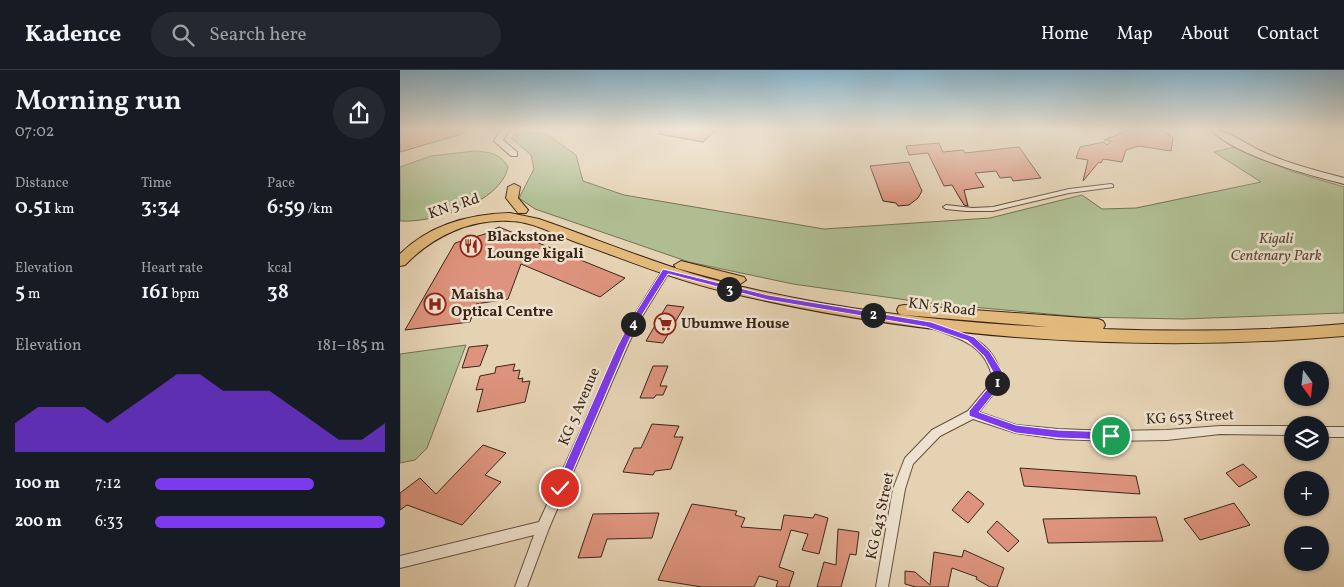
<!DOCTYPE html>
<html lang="en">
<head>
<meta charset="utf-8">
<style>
  body { margin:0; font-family:Vollkorn,serif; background:#242831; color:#f1f3f6; height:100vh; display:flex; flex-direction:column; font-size:19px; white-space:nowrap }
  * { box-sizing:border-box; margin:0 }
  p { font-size:16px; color:#9ea1a6 }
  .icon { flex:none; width:28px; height:28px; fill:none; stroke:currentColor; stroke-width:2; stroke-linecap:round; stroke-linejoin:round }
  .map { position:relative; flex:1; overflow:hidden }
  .panel { display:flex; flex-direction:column; background:#171b24; width:400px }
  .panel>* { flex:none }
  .needle { width:32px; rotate:165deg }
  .tools { position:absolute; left:884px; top:291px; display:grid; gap:10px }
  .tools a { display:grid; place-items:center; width:45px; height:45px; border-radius:50%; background:#171b24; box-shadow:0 1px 4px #0004; font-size:25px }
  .pin { position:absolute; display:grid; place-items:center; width:42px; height:42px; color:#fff; margin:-21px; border:2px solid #fff; border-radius:50%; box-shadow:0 1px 5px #0007 }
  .km { position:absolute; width:25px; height:25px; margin:-12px; border-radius:50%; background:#222; color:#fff; font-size:14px; line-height:25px; text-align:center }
  .round { display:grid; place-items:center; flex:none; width:52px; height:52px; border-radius:26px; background:#242831 }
  .summary { display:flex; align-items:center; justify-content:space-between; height:85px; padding:0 15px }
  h1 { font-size:28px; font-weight:600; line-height:38px }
  .metrics { display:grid; grid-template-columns:repeat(3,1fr); gap:8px; height:85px; padding:5px 15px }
  .metrics div { display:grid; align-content:center }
  .metrics b { font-size:21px; font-weight:600 }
  .metrics small { font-size:14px; font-weight:400 }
  .metrics p { font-size:14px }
  .chart { height:140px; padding:10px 15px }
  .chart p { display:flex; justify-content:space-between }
  .chart svg { width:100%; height:90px; margin-top:5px; fill:#7c3aed; opacity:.7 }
  ul { padding:0 15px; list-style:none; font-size:16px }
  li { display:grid; grid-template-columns:80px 60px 1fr; align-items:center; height:38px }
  li i { height:12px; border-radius:6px; background:#7c3aed }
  header { display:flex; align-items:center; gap:30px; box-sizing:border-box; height:70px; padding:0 25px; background:#171b24; border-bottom:1px solid #363941 }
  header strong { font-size:24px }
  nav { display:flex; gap:28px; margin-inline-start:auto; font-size:18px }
  .search { width:350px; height:45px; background:#242831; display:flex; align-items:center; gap:12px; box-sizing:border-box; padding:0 18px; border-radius:28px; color:#9ea1a6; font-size:19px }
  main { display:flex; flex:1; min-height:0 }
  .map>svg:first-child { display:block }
  .green { fill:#afbd91; stroke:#747254 }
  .building { fill:#dd937d; stroke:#3a2617 }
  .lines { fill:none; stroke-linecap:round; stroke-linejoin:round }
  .minor-casing { stroke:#65513e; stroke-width:2 }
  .secondary-casing { stroke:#3a2617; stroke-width:2 }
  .primary-casing { stroke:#3a2617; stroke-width:2 }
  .minor { fill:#eee2ce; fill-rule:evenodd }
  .secondary { fill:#eee2ce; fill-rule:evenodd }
  .primary { fill:#e2b97a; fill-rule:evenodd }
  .route { fill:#7c3aed; stroke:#fff }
  .labels { text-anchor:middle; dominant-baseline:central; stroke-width:5; stroke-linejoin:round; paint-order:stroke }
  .street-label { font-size:15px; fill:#3a2617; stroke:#eee2ce }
  .poi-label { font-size:15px; font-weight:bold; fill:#3a2617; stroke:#eee2ce; text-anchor:start }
  .park-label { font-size:15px; font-style:italic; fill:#574c36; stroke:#eee2ce }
</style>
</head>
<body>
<header>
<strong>Kadence</strong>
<div class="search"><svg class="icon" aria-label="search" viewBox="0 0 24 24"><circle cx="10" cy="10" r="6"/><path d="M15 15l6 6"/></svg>Search here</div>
<nav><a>Home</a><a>Map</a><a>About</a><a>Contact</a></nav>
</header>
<main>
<section class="panel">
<div class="summary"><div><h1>Morning run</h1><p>07:02</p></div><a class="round"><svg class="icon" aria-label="share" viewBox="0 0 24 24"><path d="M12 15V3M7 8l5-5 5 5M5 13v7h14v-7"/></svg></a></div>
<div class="metrics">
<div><p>Distance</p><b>0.51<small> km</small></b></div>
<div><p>Time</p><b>3:34</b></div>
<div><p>Pace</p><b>6:59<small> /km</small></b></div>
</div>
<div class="metrics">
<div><p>Elevation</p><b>5<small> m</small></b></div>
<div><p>Heart rate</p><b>161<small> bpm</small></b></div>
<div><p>kcal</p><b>38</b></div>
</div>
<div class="chart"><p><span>Elevation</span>181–185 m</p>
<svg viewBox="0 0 160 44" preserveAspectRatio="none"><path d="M0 44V30L10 22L20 22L30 22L40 30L50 22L60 14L70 6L80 6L90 14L100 14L110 14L120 22L130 30L140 38L150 38L160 30V44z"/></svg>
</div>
<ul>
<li><b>100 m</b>7:12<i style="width:69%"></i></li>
<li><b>200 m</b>6:33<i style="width:100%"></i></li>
</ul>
</section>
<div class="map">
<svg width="944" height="517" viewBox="0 0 944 517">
  <rect width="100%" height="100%" fill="#e5d2b3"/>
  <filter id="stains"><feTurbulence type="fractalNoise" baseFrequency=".004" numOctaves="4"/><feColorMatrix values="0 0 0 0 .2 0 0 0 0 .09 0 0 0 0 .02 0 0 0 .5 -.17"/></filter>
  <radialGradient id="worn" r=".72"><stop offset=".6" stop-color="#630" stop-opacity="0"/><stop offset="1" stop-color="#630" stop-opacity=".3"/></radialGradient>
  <path class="green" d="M119,61L148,65L176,85L183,111L224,125L424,159L590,148L682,125L702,139L736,138L861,112L814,82L834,77L891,101L944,117V243L783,249L682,247L528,233L393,214L289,192L135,139L119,128L134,99L131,85L111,68Z
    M74,81C89,82 100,83 108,97C101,133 33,153 0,151V97L31,86Z
    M66,275L27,378L15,390L0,393V284Z"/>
  <path class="building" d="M0,60H64L65,63L0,82Z
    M260,60H316L303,72L259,64Z
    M729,60H746L750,63L763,60L773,68L771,81L739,76L726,80L722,92L703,89L701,93L699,92L683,111L688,90L676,88L680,77L704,72L707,75L711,71L704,70Z
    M539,73L543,82L563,80L565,83L619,77L641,108L613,111L611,107L600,108L596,101L575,103L584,117L564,120L568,136L564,135L552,115L544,116L528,83L509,85L506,76Z
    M509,92L522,121L518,128L509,135L498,136L496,133L483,131L470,96Z
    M99,157L225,208L200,227L121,194L108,229L76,234L70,252L5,260L55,173L85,164Z
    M267,235L284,237L263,273L246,271Z
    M88,275L80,296L62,298L69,277Z
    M115,294L113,301L120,300L118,309L123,308L122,312L130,311L125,332L77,342L83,319L76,320L80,306L95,303L96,297Z
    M253,296H268L260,316H267L263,325H256L254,328H240Z
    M252,354L279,356L274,367H283L271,399L255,401L253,405L223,402L234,378H241Z
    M83,375L106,383L85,405L101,412L62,455L7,435L0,440V423L20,408L36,424Z
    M843,394L857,407L839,417L826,403Z
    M620,398L736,406L740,424L624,416Z
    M568,421L584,434L568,453L552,440Z
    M834,433L850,455L800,470L784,449Z
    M292,434L337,441L335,445L345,448L341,457L381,460L384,445L413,448L415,444L428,448L419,484L402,480L408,464L391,460L379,497L394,502L389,517H376L378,511L359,506L354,517H302L258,510Z
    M259,443L252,468L207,469L201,487L178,488L193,444Z
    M756,447L763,471L648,473L643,449Z
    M597,451L619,471L608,482L587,462Z
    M438,459L459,462L456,485L450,484L441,517H417L424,492L436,495Z
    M564,480L604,498L597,517H590L576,509L577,507L552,498L548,517H516L505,514V501L515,502L530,515L534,482L562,487Z"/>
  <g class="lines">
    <g class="minor-casing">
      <path id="minor" d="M711,114L713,115V117L669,123L593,141H566L546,139L543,137L546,135L573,138L593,137L669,119Z
        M266,198L270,201L238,253L227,277L149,458L127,517H115L134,465L0,498V486L139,452L230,252L263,199Z
        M534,253C569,264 596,272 603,312L579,342L616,355L658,359L711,361L767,360L820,356H892V365L820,364L767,370L711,371L658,369L616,363L573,349L540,366L513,394L505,419L488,517H476L493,419L505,388L532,360L568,341L593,311C587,275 561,269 531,258L530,256Z
        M920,357H944V367H920Z"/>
    </g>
    <g class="secondary-casing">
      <path id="secondary" d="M101,60H109L103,70L117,82V86H111L94,71Z
        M811,60C829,60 847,75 863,82C889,94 917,101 944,108V114C909,105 836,86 811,60Z"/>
    </g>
    <g class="primary-casing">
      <path id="primary" d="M114,114L120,117L118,128L128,140L126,143H118L106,128L108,117Z
        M110,143L139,149C197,169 253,193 311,209C421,238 536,252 649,257L504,245L499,244L497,240L499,236L504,235L698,249L703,251L705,255L703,259C783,262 864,261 944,254V266C743,283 531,270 335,224C279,212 227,190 173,171C152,163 131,151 109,151C69,149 32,167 5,195L0,196V184C29,155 70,144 110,143Z
        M281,191L344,207L346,210L339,215L276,198L274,195Z"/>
    </g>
    <use href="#minor" class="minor"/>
    <use href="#secondary" class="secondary"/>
    <use href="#primary" class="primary"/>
  </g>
  <linearGradient id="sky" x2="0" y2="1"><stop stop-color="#87b6d0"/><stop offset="0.45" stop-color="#f3ebdd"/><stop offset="1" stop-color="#f3ebdd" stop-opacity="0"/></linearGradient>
  <rect width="944" height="132" fill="url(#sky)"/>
  <path class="route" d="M263,199L368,225L531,252L574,267L590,282L602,301L603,312L579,342L616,355L658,360L711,362L716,366L711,370L658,368L616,363L569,346V341L594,311L593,302L584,286L568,271L527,257L368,230L268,204L237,253L226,277L164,422H157L155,418L217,277L231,250Z"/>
  <defs>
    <g id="restaurant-ring" transform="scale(1.125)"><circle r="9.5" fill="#eee2ce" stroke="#8f2418" stroke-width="1.5"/><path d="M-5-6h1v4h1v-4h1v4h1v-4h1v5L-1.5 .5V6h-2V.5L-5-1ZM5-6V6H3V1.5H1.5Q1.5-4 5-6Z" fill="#8f2418"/></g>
    <g id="hospital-ring" transform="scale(1.125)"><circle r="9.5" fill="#eee2ce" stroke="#8f2418" stroke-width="1.5"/><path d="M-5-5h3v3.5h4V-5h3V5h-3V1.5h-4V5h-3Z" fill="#8f2418"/></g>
    <g id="supermarket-ring" transform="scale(1.125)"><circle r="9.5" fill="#eee2ce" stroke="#8f2418" stroke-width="1.5"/><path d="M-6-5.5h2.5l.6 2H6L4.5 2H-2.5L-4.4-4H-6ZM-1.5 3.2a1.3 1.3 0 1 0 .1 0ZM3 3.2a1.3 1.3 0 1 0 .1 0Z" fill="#8f2418"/></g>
  </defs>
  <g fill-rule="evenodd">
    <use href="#restaurant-ring" x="71" y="176"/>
    <use href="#hospital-ring" x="35" y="234"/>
    <use href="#supermarket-ring" x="265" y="254"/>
  </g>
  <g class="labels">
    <g class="street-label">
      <text transform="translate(54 137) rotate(-18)">KN 5 Rd</text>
      <text transform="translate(542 238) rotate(7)">KN 5 Road</text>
      <text transform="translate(180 337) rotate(-67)">KG 5 Avenue</text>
      <text transform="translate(790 348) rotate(-3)">KG 653 Street</text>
      <text transform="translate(481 446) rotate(-78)">KG 643 Street</text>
    </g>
    <g class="poi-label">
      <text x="87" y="167">Blackstone<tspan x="87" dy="17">Lounge kigali</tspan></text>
      <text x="51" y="225">Maisha<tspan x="51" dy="17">Optical Centre</tspan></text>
      <text x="281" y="254">Ubumwe House</text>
    </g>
    <g class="park-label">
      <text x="876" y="169">Kigali<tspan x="876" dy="17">Centenary Park</tspan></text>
    </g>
  </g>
  <rect width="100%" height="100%" filter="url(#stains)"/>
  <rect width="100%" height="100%" fill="url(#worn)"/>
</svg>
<div class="tools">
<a><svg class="needle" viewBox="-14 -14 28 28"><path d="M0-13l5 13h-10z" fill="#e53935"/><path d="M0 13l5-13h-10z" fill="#9ea1a6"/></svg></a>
<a><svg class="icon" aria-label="layers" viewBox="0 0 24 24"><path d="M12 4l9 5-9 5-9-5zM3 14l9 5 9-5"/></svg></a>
<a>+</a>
<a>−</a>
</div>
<div class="pin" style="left:711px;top:366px;background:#1e9e55"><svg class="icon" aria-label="arrive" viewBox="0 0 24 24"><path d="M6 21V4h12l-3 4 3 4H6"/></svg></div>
<div class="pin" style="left:160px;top:418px;background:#d93025"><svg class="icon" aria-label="check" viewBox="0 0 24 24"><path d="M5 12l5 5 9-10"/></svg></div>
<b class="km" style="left:597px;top:313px">1</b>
<b class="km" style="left:473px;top:245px">2</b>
<b class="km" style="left:329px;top:219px">3</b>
<b class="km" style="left:233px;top:254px">4</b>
</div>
</main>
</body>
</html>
